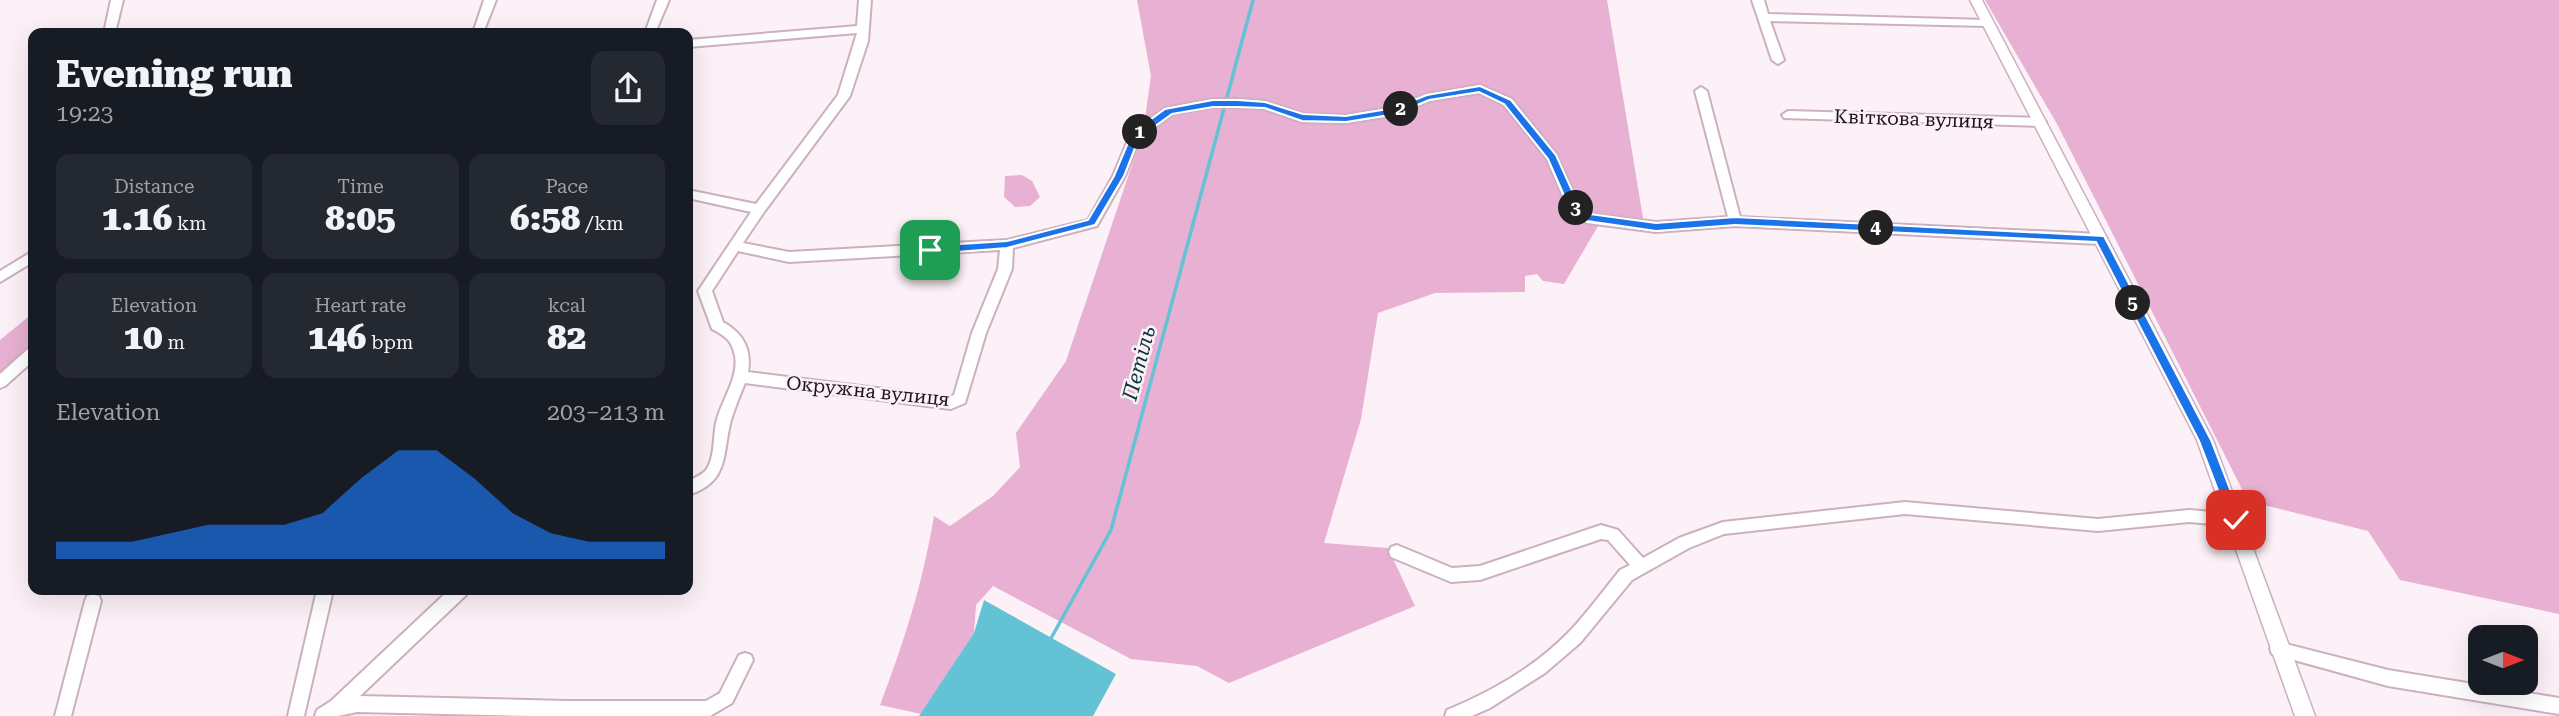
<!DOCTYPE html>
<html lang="en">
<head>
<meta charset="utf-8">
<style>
  body { margin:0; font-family:"Roboto Serif",serif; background:#242831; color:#f1f3f6; height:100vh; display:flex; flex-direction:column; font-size:26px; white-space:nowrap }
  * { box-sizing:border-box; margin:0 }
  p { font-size:23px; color:#9ea1a6 }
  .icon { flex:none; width:38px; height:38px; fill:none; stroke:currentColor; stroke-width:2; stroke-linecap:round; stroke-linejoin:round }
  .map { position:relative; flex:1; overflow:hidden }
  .panel { position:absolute; left:28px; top:28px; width:665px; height:567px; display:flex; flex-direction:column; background:#171b24; border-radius:14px; box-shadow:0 7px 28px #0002 }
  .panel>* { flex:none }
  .needle { width:46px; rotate:90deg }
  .fabs { position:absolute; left:2468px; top:625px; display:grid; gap:14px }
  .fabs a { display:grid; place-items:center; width:70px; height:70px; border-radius:14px; background:#171b24; box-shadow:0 7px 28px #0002; font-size:35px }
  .pin { position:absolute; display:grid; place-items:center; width:60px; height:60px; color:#fff; margin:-30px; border-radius:14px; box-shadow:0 4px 10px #0006 }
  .km { position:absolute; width:35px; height:35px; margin:-18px; border-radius:50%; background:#222; color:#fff; font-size:19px; line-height:35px; text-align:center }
  .round { display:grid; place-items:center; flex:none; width:74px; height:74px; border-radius:14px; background:#242831 }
  .summary { display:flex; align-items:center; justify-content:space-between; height:119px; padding:0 28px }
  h1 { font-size:38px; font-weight:800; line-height:52px }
  .metrics { display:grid; grid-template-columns:repeat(3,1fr); gap:10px; height:119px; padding:7px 28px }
  .metrics div { display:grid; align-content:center; border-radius:14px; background:#242831; text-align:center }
  .metrics b { font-size:35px; font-weight:800 }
  .metrics small { font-size:19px; font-weight:400 }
  .metrics p { font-size:19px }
  .chart { height:196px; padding:14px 28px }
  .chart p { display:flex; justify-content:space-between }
  .chart svg { width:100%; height:126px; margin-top:7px; fill:#1a73e8; opacity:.7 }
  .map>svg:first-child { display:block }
  .green { fill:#e8b0d2 }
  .water { fill:#63c3d4 }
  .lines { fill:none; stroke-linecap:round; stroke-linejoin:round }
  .stream { stroke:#63c3d4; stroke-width:3.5 }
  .minor-casing { stroke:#ccb0c1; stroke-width:4 }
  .tertiary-casing { stroke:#ccb0c1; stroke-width:3 }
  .minor { fill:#fff; fill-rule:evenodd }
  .tertiary { fill:#fff; fill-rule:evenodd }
  .route { fill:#1a73e8; stroke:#fff; stroke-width:2 }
  .labels { text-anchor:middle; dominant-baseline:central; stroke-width:5; stroke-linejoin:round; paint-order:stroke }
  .street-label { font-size:19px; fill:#1d1319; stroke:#fdf1f8 }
  .water-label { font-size:21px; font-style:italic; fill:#07373e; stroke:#fdf1f8 }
</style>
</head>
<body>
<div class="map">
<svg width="2559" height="716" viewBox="0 0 2559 716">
  <rect width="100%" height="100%" fill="#fdf1f8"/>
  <path class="green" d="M1137,0H1607L1644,224L1601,221L1564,284L1543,281L1537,274L1525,276V292L1435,293L1378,313L1361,419L1324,543L1388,548L1415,606L1229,683L1197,666L1131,659L993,586L976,605L974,633L921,714L880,705C905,639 922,586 934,516L950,526L993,496L1020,467L1016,433L1066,361L1143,132L1151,76Z
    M1985,0H2559V614L2400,580L2368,531L2248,501L2057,124Z
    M1022,175L1032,181L1040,197L1030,206L1015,207L1004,197L1005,176Z
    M33,313V348L0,372V340Z"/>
  <path class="water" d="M984,600L1116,674L1093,716H919L974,633Z"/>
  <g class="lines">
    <path class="stream" d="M1049,642L1111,530L1253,0"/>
    <g class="minor-casing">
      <path id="minor" d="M111,0H123L115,33H104Z
        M484,0H496L483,33H473Z
        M657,0H669L655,33H645Z
        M859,0H871L868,41L850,96L764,212L743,243L789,252L1007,240L1088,220L1113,176L1131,133L1165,108L1213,99H1237L1265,101L1303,114L1346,115L1394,107L1427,94L1480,85L1512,99L1557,155L1578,204L1591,214L1656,222L1728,217L1695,91L1701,87L1707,91L1740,217L2100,234L2107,239L2100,244L1735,226L1656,232L1587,223L1568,209L1547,159L1504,105L1479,93L1430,101L1396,115L1346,123L1302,122L1264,109L1237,107H1213L1173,114L1140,138L1125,176L1097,226L1013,248L1012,269L986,333L965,403L951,409L745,383C740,395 735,407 731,420C722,454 730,482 688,495V482C693,478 702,475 706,470C715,458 713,437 716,423C721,401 739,378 735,356C732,340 725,336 712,329L698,291L751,212L688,198V190L756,204L838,95L857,33L688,47V40L857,26ZM1000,250L998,269L972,333L954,395L950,397L748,372C752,349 743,333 723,322L712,291L738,251L789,262Z
        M1752,0H1764L1768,14L1987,20L1993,23L1987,26L1770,21L1784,60L1778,64L1772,60Z
        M1788,111L2040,118L2046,122L2040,126L1784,118L1782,115Z
        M33,251V262L0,282V271Z
        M33,348V361L5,386L0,388V374L28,349Z
        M1905,502L2098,519L2189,510L2236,514L2241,515L2244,520L2241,525L2236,526L2189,522L2098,531L1905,514L1724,534L1689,548L1632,580L1580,643L1545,673L1490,708L1472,716H1445L1447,710C1491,692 1535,667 1569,632C1587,613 1603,591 1620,570L1630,565L1608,540L1601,539L1480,580L1451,582L1391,557L1389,552L1391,547L1397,545L1452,568L1480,566L1601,525L1618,530L1643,558L1679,538L1723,522Z
        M317,590H333L304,716H288Z
        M449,590H468L466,595L360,696L567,701H706L720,693L739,655L745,653L751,655L753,660L732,703L710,716H533L357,712L338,716H315L317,710L331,701Z
        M93,594L99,596L101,601L71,716H55L85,601L87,596Z
        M2278,642L2388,670L2559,698V714L2388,686L2272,654L2270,649L2272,644Z"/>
    </g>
    <g class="tertiary-casing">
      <path id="tertiary" d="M1970,0H1982L2213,440L2315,716H2295L2197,440Z"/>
    </g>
    <use href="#minor" class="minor"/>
    <use href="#tertiary" class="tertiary"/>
  </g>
  <path class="route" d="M1480,86L1511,100L1556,155L1578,204L1590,214L1656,223L1735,217L2104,236L2211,440L2242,520L2240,524H2231L2199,441L2096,242L1735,225L1656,231L1587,221L1570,209L1548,159L1504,104L1479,92L1429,100L1396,114L1346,122L1302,121L1265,108L1237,107H1213L1172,114L1139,138L1124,176L1095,225L1007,248L930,254L925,250L930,246L1007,241L1088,220L1114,176L1132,133L1165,109L1213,100H1237L1265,102L1303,114L1346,116L1394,108L1427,95Z"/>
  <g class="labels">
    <g class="street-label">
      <text transform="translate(1914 119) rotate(2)">Квіткова вулиця</text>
      <text transform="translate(868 391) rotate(6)">Окружна вулиця</text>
    </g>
    <g class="water-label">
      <text transform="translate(1139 363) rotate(-75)">Петіль</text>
    </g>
  </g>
</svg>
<div class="fabs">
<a><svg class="needle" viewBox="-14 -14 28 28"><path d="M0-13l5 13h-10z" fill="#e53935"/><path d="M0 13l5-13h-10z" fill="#9ea1a6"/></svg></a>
</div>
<div class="pin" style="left:930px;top:250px;background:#1e9e55"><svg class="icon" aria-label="arrive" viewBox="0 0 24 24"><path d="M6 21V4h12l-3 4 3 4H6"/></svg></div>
<div class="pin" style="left:2236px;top:520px;background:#d93025"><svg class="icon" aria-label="check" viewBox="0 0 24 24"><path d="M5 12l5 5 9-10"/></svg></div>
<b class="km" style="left:1140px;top:132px">1</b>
<b class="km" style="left:1401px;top:109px">2</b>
<b class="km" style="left:1576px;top:208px">3</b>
<b class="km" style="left:1876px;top:228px">4</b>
<b class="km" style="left:2133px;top:303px">5</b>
<section class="panel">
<div class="summary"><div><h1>Evening run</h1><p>19:23</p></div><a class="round"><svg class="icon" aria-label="share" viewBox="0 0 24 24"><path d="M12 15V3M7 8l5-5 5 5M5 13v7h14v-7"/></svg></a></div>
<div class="metrics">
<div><p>Distance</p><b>1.16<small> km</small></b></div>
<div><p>Time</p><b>8:05</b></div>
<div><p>Pace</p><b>6:58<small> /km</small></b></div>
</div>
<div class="metrics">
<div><p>Elevation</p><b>10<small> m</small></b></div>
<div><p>Heart rate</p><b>146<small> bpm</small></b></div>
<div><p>kcal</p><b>82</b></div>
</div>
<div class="chart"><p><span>Elevation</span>203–213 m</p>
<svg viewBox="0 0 160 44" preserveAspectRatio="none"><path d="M0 44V38L10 38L20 38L30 35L40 32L50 32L60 32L70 28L80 16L90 6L100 6L110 16L120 28L130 35L140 38L150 38L160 38V44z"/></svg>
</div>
</section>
</div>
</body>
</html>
